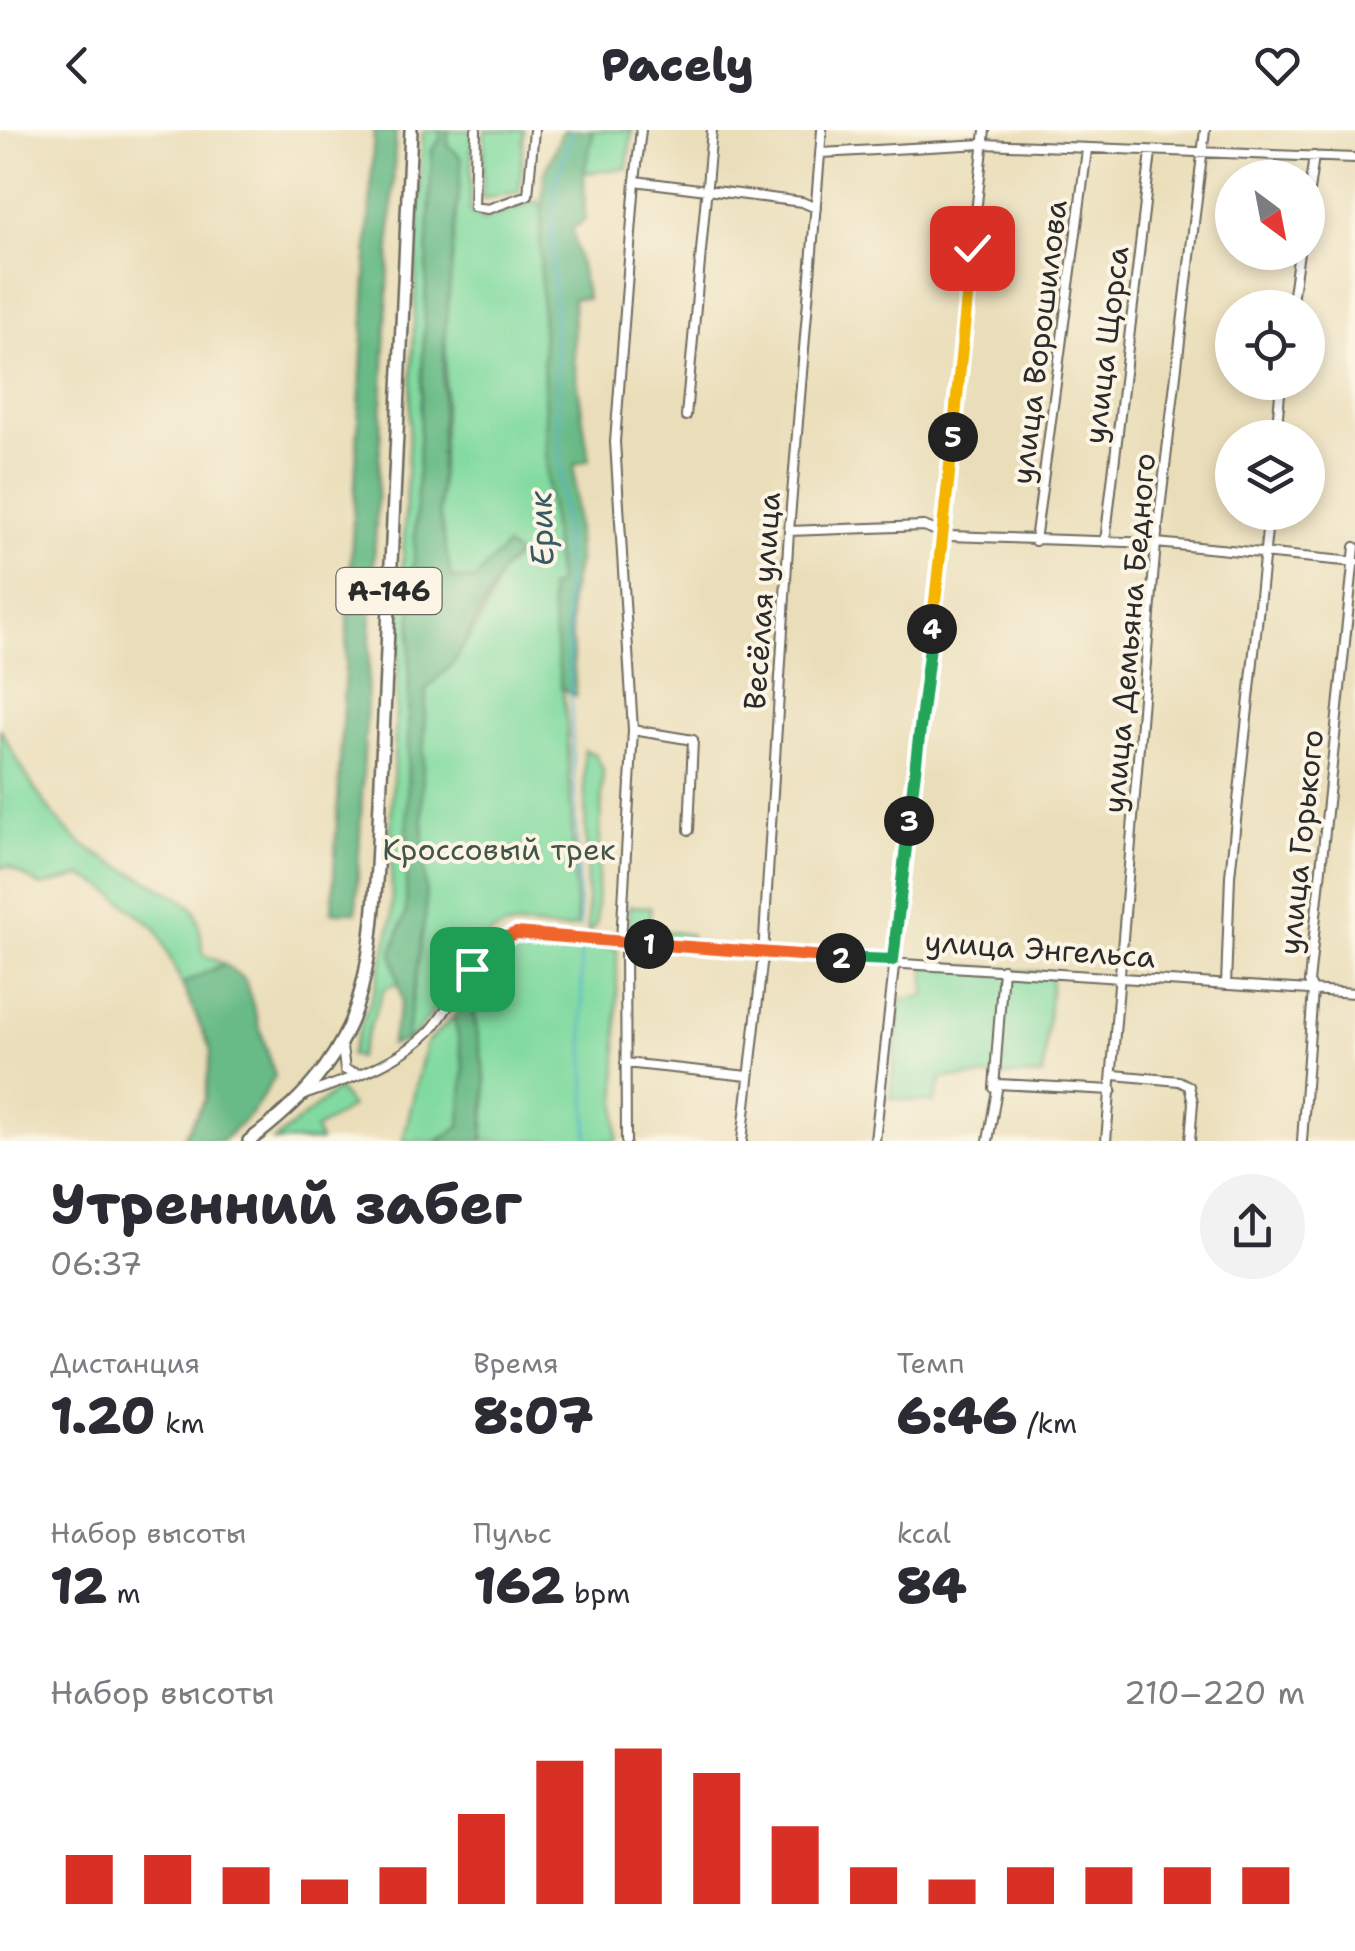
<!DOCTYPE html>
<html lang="ru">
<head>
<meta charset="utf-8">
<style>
  body { margin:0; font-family:"Shantell Sans",sans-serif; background:#f2f2f3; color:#2b2b33; height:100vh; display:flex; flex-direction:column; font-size:38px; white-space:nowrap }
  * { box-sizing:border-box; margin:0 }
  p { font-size:32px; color:#7c7c81 }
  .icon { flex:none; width:55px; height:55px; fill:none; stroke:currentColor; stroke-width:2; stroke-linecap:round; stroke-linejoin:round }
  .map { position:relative; height:1011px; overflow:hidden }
  .panel { display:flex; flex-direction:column; background:#fff; flex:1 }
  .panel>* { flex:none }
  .needle { width:65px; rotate:148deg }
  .controls { position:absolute; left:1215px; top:30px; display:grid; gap:20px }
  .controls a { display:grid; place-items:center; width:110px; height:110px; border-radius:50%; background:#fff; box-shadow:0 5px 15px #0003; font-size:50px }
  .pin { position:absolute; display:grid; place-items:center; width:85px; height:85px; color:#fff; margin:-42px; border-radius:20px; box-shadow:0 5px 15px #0006 }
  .km { position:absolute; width:50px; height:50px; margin:-25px; border-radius:50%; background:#222; color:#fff; font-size:28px; line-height:50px; text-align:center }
  .round { display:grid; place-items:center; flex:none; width:105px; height:105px; border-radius:52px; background:#f2f2f3 }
  .summary { display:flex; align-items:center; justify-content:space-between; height:170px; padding:0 50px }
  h1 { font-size:55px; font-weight:800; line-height:75px }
  .metrics { display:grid; grid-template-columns:repeat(3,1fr); gap:15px; height:170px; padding:10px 50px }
  .metrics div { display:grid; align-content:center }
  .metrics b { font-size:50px; font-weight:800 }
  .metrics small { font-size:28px; font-weight:400 }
  .metrics p { font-size:28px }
  .chart { height:280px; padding:20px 50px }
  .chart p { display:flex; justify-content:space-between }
  .chart svg { width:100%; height:180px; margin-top:10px; stroke:#d93025; stroke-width:6 }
  header { display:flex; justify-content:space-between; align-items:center; height:130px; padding:0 50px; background:#fff; font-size:45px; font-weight:800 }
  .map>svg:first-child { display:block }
  .green { fill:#81daa0; stroke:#568266; stroke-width:2.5 }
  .forest { fill:#68ba86; stroke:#4a7258; stroke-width:2.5 }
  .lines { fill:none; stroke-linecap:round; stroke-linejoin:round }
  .stream { stroke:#4fb0ce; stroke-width:2.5 }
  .minor-casing { stroke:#6e6a5d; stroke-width:12 }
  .highway-casing { stroke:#6e6a5d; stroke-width:16 }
  .minor { stroke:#fff; stroke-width:8 }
  .highway { stroke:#fff; stroke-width:11 }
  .split-1-casing { stroke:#fff; stroke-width:20 }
  .split-2-casing { stroke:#fff; stroke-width:20 }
  .split-3-casing { stroke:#fff; stroke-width:20 }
  .split-4-casing { stroke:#fff; stroke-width:20 }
  .split-5-casing { stroke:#fff; stroke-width:20 }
  .split-6-casing { stroke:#fff; stroke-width:20 }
  .split-1 { stroke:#f0652b; stroke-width:12 }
  .split-2 { stroke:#f0652b; stroke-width:12 }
  .split-3 { stroke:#22a559; stroke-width:12 }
  .split-4 { stroke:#22a559; stroke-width:12 }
  .split-5 { stroke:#f5b400; stroke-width:12 }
  .split-6 { stroke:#f5b400; stroke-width:12 }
  .labels { text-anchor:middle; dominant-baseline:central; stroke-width:8; stroke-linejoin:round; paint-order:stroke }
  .shield { fill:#fcf5e5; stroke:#6a6863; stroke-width:2.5 }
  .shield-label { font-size:28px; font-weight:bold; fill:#2b2b2b }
  .street-label { font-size:30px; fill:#2b2b2b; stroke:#fcf5e5 }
  .park-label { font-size:30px; fill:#405748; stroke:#fcf5e5 }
  .water-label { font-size:32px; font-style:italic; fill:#385a64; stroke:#fcf5e5 }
</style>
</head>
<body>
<header><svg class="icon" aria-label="back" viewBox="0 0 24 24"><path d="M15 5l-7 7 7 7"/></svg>Pacely<svg class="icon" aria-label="heart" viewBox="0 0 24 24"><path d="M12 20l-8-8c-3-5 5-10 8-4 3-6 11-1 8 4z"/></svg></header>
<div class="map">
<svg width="1355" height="1011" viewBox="0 0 1355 1011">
  <rect width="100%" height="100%" fill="#fcf5e5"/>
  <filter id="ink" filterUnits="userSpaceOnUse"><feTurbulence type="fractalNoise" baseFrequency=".01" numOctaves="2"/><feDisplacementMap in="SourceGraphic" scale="20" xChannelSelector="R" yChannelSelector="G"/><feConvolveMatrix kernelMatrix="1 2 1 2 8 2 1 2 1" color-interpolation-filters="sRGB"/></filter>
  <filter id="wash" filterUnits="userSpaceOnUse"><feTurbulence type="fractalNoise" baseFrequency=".0048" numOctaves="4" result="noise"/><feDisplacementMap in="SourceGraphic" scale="40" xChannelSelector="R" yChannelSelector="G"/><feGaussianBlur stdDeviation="2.25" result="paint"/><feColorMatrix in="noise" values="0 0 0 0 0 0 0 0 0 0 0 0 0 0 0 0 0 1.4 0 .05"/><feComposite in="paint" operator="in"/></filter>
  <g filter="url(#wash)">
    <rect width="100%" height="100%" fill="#eadeba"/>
    <path class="green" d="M423,0H439L441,8L432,20L409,545L406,783L392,822L399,853L384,859L358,928L350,925L375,859L392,790L391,692Z
      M448,0H472L470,81L483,90L536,71L543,78L540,115L547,352L558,454L549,458L567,593L577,796C550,806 521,786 493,803C461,821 440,886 406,911L426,779L422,663L426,558C466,522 497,471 505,417L474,451L451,448L439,382L445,264Z
      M485,0H524L519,62L482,69Z
      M594,0H632L627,38L584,43Z
      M0,598C21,638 49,690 87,718C104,731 187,767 194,780C200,791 201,812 204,825L224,834L182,854L156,798L104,757L82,746L41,756L9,737H0Z
      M584,620L595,624L603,640L596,795L588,802Z
      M629,776L651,777L648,798L691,805L689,814L629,807Z
      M541,808L617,819V1011H483C484,991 488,969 485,949C477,886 446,810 541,808Z
      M925,833L1052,843L1043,945L942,948L934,973L890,968L901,869L925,866Z
      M454,887L464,937L460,997L437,1011H403L426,913Z
      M338,959L351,977L315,1000L320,1011H274Z"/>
    <path class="forest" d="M374,0H396L356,782H332Z
      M439,0H448V15L462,29L445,204L439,382L451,448L474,450L505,417L519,424L502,440L454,533L426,559L422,663L426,780L406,911L390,915L402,871L392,822L406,783L409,545L432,20L441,8Z
      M563,0H594L584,43L585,90L572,99L587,169L573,168L574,229L589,330L574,335L578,431L569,471L576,566L561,558L549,458L558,454L547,352L540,115L544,45Z
      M224,834L245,850L275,946L253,982L222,1011H182L205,969L211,920L182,854Z
      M470,864L486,954L483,1011H437L460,997L464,937L454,887Z"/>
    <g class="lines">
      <path class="stream" d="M573,0L556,51L552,112L580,799
        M580,818L588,1011"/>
    </g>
  </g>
  <g filter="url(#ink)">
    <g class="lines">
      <g class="minor-casing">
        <path id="minor" d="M476,0L474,77L488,79L528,65L534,0
          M641,0L635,51L802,72L816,78
          M821,23L983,14L1355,28
          M1308,68L1314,26
          M1291,178L1299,122
          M686,286L712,0
          M1276,308L1281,252
          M789,401L924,396L949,406L1156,413L1355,432
          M1035,411L1087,20
          M1105,412L1151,22
          M633,600L693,610L689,700
          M621,811L633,600L615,312L635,51
          M625,812L626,1011
          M1226,855L1230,746L1269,382
          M342,917L345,940L360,944
          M625,933L748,946
          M1114,945L1179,951L1189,956L1193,972L1190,1011
          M994,958L1003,839
          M304,965C347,950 397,934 430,901C459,870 472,813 516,803L763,825L1355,863
          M742,1011L763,825L789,401L822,0
          M875,1011L985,0
          M988,1011L998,954L1112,960
          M1106,1011L1156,413L1205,0
          M1302,1011L1313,860L1309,852L1355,417"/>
      </g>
      <g class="highway-casing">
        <path id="highway" d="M249,1011C357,930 369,866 377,737L411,0"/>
      </g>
      <use href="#minor" class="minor"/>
      <use href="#highway" class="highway"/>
    </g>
  </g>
  <g class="lines" filter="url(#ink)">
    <g class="split-1-casing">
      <path id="split-1" d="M472,839L489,814L516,803L649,814"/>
    </g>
    <g class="split-2-casing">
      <path id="split-2" d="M649,814L841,828"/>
    </g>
    <g class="split-3-casing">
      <path id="split-3" d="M841,828L893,830L909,691"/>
    </g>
    <g class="split-4-casing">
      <path id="split-4" d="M909,691L932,499"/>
    </g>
    <g class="split-5-casing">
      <path id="split-5" d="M932,499L953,307"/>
    </g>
    <g class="split-6-casing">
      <path id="split-6" d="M953,307L972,118"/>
    </g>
    <use href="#split-1" class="split-1"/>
    <use href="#split-2" class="split-2"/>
    <use href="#split-3" class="split-3"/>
    <use href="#split-4" class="split-4"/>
    <use href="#split-5" class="split-5"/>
    <use href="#split-6" class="split-6"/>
  </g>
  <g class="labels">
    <rect class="shield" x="336.5" y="438" width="105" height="46" rx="8"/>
    <g class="shield-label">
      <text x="389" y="461">А-146</text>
    </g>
    <g class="street-label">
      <text transform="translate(1039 212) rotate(-83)">улица Ворошилова</text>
      <text transform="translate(1106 215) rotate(-83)">улица Щорса</text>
      <text transform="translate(762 471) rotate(-86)">Весёлая улица</text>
      <text transform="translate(1129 503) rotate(-85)">улица Демьяна Бедного</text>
      <text transform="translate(1301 712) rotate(-84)">улица Горького</text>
      <text transform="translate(1040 819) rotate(4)">улица Энгельса</text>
    </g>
    <g class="park-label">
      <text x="499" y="719">Кроссовый трек</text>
    </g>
    <g class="water-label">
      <text transform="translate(541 399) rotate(-92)">Ерик</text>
    </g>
  </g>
</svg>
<div class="controls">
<a><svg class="needle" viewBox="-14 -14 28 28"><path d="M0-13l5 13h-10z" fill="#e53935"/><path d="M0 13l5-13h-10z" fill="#7c7c81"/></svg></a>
<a><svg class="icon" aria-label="locate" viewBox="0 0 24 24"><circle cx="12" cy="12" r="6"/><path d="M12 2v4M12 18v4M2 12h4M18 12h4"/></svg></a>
<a><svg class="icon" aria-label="layers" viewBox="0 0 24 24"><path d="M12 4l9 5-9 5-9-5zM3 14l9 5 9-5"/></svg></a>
</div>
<div class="pin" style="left:472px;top:839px;background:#1e9e55"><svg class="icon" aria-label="arrive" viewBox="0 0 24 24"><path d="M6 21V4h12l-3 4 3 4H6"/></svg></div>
<div class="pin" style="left:972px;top:118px;background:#d93025"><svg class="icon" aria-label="check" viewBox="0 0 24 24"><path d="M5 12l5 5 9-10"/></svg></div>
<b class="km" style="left:649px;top:814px">1</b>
<b class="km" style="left:841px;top:828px">2</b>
<b class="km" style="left:909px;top:691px">3</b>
<b class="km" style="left:932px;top:499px">4</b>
<b class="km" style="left:953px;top:307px">5</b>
</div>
<section class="panel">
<div class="summary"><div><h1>Утренний забег</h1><p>06:37</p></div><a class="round"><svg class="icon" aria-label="share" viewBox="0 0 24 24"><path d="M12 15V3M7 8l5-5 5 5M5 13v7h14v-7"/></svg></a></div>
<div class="metrics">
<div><p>Дистанция</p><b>1.20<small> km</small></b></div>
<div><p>Время</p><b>8:07</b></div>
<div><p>Темп</p><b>6:46<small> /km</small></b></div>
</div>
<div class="metrics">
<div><p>Набор высоты</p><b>12<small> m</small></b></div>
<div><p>Пульс</p><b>162<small> bpm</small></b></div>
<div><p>kcal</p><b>84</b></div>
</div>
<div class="chart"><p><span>Набор высоты</span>210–220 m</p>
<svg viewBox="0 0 160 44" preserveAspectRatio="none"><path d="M5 44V32M15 44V32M25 44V35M35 44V38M45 44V35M55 44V22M65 44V9M75 44V6M85 44V12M95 44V25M105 44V35M115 44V38M125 44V35M135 44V35M145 44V35M155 44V35"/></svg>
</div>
</section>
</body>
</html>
